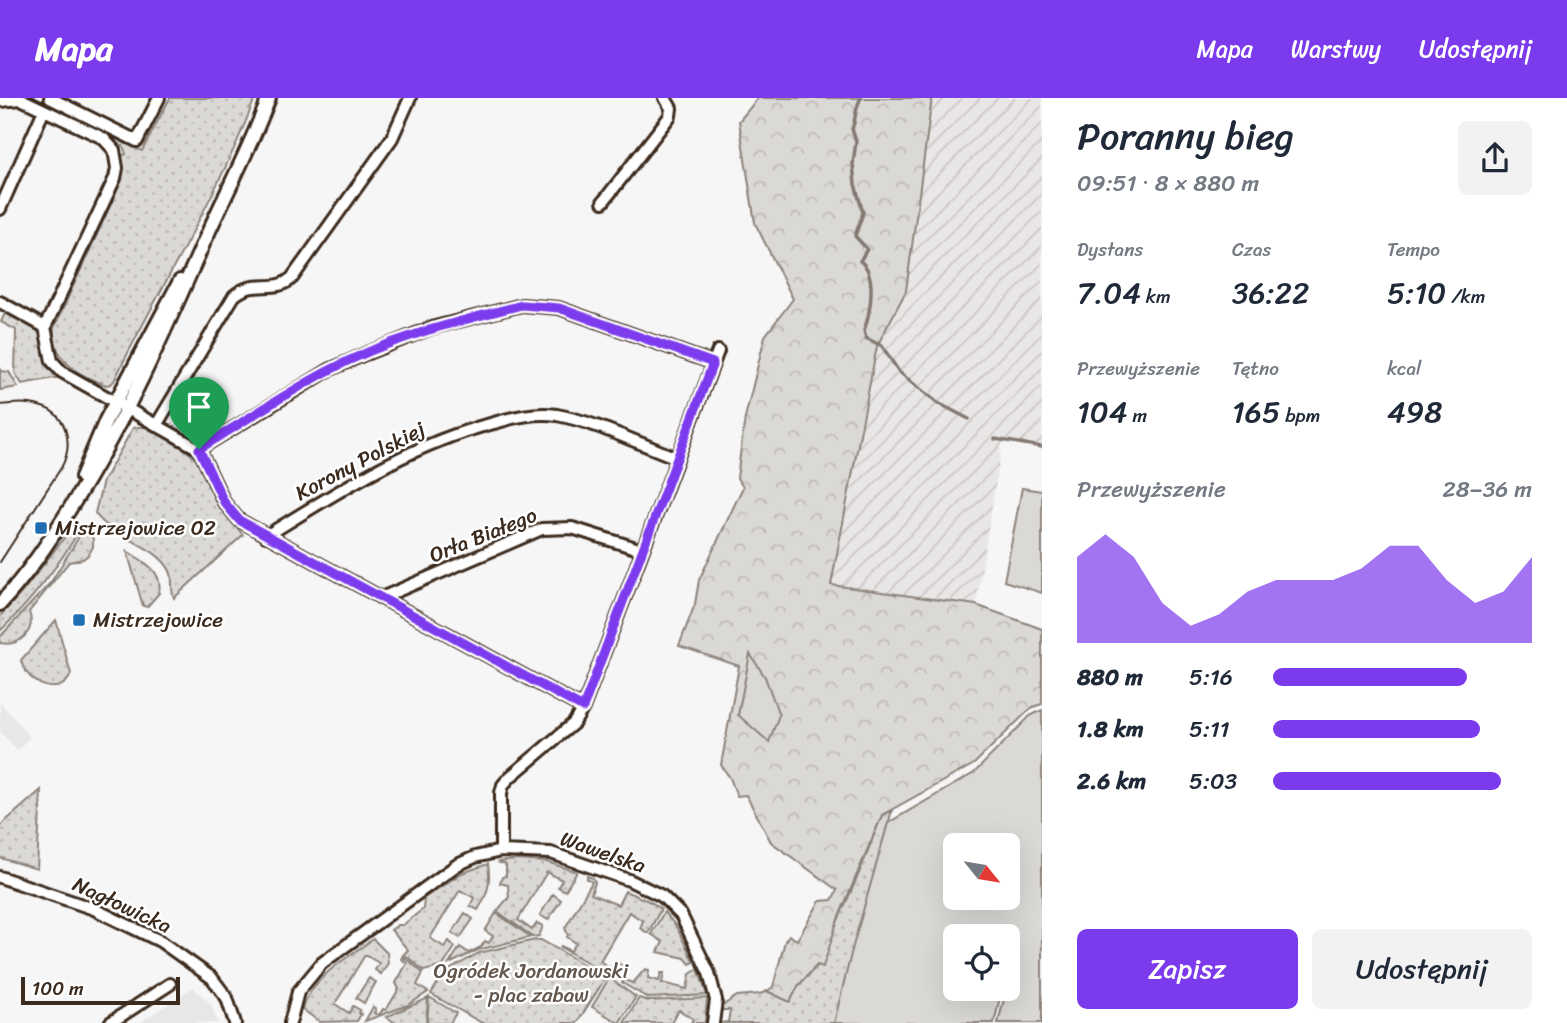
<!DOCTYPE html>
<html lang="pl">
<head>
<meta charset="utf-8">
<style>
  body { margin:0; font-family:Sriracha,sans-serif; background:#f2f2f3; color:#1f2937; height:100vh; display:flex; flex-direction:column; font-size:26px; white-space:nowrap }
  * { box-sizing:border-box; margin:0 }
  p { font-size:23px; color:#747a83 }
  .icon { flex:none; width:38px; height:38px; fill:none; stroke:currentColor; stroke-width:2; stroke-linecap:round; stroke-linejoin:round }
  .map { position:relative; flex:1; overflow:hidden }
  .side { display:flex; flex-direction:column; background:#fff; width:525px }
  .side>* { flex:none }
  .needle { width:46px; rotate:120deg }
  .controls { position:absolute; left:943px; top:735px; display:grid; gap:14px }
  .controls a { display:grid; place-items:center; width:77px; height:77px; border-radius:10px; background:#fff; box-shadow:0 7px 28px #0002; font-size:35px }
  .scale { position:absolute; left:21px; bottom:18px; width:159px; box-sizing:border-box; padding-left:7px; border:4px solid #3b2a1e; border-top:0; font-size:19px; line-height:24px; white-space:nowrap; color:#3b2a1e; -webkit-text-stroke:5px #fff; paint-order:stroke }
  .pin { position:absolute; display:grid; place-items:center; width:60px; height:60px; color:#fff; margin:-72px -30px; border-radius:50% 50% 50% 0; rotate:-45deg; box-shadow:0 0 7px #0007 }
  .pin .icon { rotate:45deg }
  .round { display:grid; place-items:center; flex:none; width:74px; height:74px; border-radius:10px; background:#f2f2f3 }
  .head { display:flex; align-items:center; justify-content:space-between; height:119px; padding:0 35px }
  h1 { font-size:38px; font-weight:600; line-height:52px }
  .metrics { display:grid; grid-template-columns:repeat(3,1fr); gap:10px; height:119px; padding:7px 35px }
  .metrics div { display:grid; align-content:center }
  .metrics b { font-size:30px; font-weight:600 }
  .metrics small { font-size:19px; font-weight:400 }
  .metrics p { font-size:19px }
  .chart { height:196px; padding:14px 35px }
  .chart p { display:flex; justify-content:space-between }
  .chart svg { width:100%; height:126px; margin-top:7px; fill:#7c3aed; opacity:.7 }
  .action { display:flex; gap:14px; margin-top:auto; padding:14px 35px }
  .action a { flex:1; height:80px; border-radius:10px; background:#7c3aed; color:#fff; font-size:28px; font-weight:600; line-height:80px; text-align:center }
  .action a+a { background:#f2f2f3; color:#1f2937 }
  ul { padding:0 35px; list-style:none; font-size:23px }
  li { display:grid; grid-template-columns:112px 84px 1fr; align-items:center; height:52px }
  li i { height:18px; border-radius:9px; background:#7c3aed }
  header { display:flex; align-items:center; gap:42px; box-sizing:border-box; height:98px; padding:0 35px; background:#7c3aed; color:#fff }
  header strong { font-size:33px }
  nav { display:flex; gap:38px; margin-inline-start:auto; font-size:24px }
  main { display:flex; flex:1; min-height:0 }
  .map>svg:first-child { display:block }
  .built { fill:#e9e7e6 }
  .industrial { fill:url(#industrial-furrows) }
  .grass { fill:url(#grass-dots); stroke:#8b827a; stroke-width:2 }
  .forest { fill:url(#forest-crowns); stroke:#8b827a; stroke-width:2 }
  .garden { fill:#dbd9d6; stroke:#8b827a; stroke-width:2; fill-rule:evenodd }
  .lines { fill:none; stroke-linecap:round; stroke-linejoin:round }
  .stream { stroke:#847972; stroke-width:3.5 }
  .minor-casing { stroke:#3b2a1e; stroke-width:16 }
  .tertiary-casing { stroke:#3b2a1e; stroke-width:18 }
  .minor { stroke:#fff; stroke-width:10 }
  .tertiary { stroke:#fff; stroke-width:12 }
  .tram { stroke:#3b2a1e; stroke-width:2 }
  .route-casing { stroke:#fff; stroke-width:14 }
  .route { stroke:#7c3aed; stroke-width:9 }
  .poi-dot { fill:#1f6fb2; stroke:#fff; stroke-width:2.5 }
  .labels { text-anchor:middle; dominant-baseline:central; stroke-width:5; stroke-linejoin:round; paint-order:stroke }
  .street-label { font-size:21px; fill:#3b2a1e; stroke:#fff }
  .poi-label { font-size:21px; fill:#3b2a1e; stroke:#fff; text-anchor:start }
  .park-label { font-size:21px; fill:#63564c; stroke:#fff }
</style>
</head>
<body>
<header>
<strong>Mapa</strong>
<nav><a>Mapa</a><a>Warstwy</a><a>Udostępnij</a></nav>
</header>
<main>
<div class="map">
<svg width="1042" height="925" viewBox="0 0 1042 925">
  <defs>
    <pattern id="industrial-furrows" width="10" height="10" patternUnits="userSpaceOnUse" patternTransform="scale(1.75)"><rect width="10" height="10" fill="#e9e7e6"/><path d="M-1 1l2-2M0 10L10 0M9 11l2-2" fill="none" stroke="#c9c6c5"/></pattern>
    <pattern id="grass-dots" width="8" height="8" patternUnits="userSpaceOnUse" patternTransform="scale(1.75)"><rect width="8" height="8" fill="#dbd9d6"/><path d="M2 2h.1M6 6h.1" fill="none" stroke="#bdbab7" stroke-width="1.8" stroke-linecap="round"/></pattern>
    <pattern id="forest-crowns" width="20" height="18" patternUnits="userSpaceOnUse" patternTransform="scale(1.75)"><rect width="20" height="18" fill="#dbd9d6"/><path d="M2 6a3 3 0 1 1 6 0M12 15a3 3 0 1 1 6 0" fill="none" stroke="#bdbab7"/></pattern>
  </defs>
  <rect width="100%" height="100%" fill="#f7f6f6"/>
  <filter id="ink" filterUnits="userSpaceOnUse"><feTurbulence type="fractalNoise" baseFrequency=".0143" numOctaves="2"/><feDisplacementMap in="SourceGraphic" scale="14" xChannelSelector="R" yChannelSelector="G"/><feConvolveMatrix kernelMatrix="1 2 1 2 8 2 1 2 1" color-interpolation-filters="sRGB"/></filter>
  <g filter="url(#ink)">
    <path class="built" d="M0,604L30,639L17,652L0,634Z
      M193,889L211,906L218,925H139Z"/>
    <path class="industrial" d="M932,0H1042V349L1003,340L976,507L831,487L877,248L906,193Z"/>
    <path class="grass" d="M170,0H255C218,99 160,188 114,283L111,286L106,287C78,278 52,262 54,230L122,82L120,80V59L126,56L123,48L118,49L105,36L142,53Z
      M10,215L40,233L47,264L60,279L22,286L15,275L16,232L1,224L4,217Z
      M0,269L1,273L9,274L18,289L0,292Z
      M139,329H148L185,351L197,362L216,403L243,437L174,500C170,491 174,482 170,473C157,446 111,440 95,415L103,383L133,330Z
      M74,427L82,428C59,467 33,502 0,533V518L23,493Z
      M85,429L93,441V449L88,457L83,461L69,464L29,514C36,533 20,549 0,545V539L51,484Z
      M127,453C144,464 163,472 159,495L147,509L143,508Z
      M56,522L71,576C60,603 25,584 21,562Z
      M41,692L37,771L0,760V728Z
      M892,712L835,925H721L728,924L730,912H722V908L737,898L760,896L767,893L790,904L798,888L818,867L857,780L882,717Z
      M517,762L547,764L577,774L565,793L558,789L562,782L547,774L518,822L532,832L537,825L543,828L539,838L533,839L497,813L509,799L508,787L500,785L502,779L506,778V767L497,764Z
      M488,766C491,785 488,795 478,812L470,808L474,800L460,792L430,840L444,849L449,843L455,849L443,868L424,873L409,860L403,857L408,852L391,832L398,827H403L423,811L424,800L462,775Z
      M587,778L593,780L595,785L591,796L618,807L625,793L651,804L661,811L648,835L640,830L643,823L629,814L600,863L613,872L618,865L626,870L619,882L560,849L561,848L571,853L576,845L567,839L568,837L565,830L592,784L587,781Z
      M553,796L561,802L548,822L540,817Z
      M664,814L676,828L694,864L690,866L685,860L658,854L663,844L651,836Z
      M465,815L473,821L460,840L452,835Z
      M496,815L531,839L478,852L449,866L460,849L469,855L481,849L485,843L489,845L493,838L485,833Z
      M373,841L387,855L388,865L381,876L375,872L379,865L365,857L335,906L349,915L353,908L360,912L359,915L361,916L357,923L320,924L302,911C313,878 347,860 373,841Z
      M535,842H541L606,879L577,925H482L431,896L444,875L479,855Z
      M402,859L408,862L423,875L417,887L428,894L408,907L365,923L373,909L376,911L374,915L379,917L383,911L386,912L399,891L396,885L407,865L401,861Z
      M645,871L649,872L648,880L659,883L661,875H664L662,885L687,891L690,876L698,871L707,897L648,900L622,885L624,882L633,885Z
      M369,880L376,884L364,905L356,900Z
      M609,880L636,899L619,925L592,909Z
      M429,899L456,915L450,925H427Z
      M428,900L426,925H396L386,919Z
      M639,900L649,903L707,900L705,925H691L693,921L679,912L671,925H624Z"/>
    <path class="forest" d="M758,0H932L906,193L877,248L831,487L976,507L1042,531V606L1033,609L1024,617L974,666L882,717L838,821L823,869L817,867L798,888L790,904L767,893L773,889L785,843L789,837L797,842L820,803L832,802L837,792L771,744L746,697L737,698L730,680L721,667L739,568L679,548L695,506L699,482L743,389L737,380L745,320L765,238L793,201L755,125L739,23Z"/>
    <path class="garden" d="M1022,390L1042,393V495L1004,483Z
      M750,556L765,579L779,617L769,644L738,617Z
      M1042,612V925H998L1012,869L1008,868V838H956V891H1002L994,925H834L853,848L888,725L974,675L1030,618ZM1008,747V800H956V747Z"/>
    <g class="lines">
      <path class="stream" d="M861,0C855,9 856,21 852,31L856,43L853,66L855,86L863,115L855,138L867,151L860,163C878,175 870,215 864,233L866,240L882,248L899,274L938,305L969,321
        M995,341L1042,349"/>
      <g class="minor-casing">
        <path id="minor" d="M50,0L137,43L159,0
          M0,3L21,1L103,40L114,52L117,70L115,80L45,229
          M603,104L670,18L671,10L665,0
          M0,111L44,12
          M0,204L45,229L52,263L62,274L199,351L224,404L239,422L583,610
          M157,326L234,198C254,180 275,196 292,180L392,40L410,0
          M199,351L329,272L365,256L431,230L522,207L559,210L713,265
          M266,438C339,393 410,346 494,325C514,319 535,314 557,317C596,324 639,346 677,360
          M381,500L542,431L572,430L642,452
          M501,753V695L503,687L510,679L574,625L583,610L718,253
          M0,779L94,811L160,843L212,880L227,900L235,925
          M110,925L170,886
          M290,925L298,894L322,865L457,767L475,759L501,753L551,755L629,782L662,798L681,817L709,875L716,902L713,925"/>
      </g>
      <g class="tertiary-casing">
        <path id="tertiary" d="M82,379L106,322L180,183
          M0,506C27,477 48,445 69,412C123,327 163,237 203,146C225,97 250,50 269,0"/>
      </g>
      <use href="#minor" class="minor"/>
      <use href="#tertiary" class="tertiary"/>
      <path class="tram" d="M0,307C13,306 27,304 39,308C68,315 74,347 61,370L0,464"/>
    </g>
  </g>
  <g class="lines" filter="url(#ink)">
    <g class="route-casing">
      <path id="route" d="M522,207L559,210L713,265L583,610L239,422L224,404L199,351C242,325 284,296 328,273C389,240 455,224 522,207Z"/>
    </g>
    <use href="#route" class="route"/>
  </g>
  <g class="poi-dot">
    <rect x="34" y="423" width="14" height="14" rx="3.5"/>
    <rect x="72" y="515" width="14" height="14" rx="3.5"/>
  </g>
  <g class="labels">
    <g class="street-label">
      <text transform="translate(360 363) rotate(-28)">Korony Polskiej</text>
      <text transform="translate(483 437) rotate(-22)">Orła Białego</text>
      <text transform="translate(603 754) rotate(19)">Wawelska</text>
      <text transform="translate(122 807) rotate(25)">Nagłowicka</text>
    </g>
    <g class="poi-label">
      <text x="55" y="430">Mistrzejowice 02</text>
      <text x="93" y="522">Mistrzejowice</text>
    </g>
    <g class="park-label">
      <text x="531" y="873">Ogródek Jordanowski<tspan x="531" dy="24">- plac zabaw</tspan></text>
    </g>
  </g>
</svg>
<div class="controls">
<a><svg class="needle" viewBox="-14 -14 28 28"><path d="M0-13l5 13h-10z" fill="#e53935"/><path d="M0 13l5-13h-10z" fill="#747a83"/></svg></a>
<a><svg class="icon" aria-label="locate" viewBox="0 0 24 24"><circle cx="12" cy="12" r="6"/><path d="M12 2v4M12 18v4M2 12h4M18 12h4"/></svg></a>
</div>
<div class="scale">100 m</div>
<div class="pin" style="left:199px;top:351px;background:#1e9e55"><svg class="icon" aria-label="arrive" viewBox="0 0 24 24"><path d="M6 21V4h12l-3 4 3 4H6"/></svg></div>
</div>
<section class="side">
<div class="head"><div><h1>Poranny bieg</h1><p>09:51 · 8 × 880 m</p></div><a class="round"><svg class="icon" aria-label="share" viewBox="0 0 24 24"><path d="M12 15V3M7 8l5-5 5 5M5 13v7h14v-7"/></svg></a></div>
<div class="metrics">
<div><p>Dystans</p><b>7.04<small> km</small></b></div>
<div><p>Czas</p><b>36:22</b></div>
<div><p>Tempo</p><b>5:10<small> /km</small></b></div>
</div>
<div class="metrics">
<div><p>Przewyższenie</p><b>104<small> m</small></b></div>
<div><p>Tętno</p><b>165<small> bpm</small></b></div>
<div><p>kcal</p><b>498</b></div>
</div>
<div class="chart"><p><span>Przewyższenie</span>28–36 m</p>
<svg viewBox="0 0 160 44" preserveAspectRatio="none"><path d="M0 44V14L10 6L20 14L30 30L40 38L50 34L60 26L70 22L80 22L90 22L100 18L110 10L120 10L130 22L140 30L150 26L160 14V44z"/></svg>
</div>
<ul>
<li><b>880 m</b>5:16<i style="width:75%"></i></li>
<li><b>1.8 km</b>5:11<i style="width:80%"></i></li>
<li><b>2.6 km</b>5:03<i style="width:88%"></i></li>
</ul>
<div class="action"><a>Zapisz</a><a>Udostępnij</a></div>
</section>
</main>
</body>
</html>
